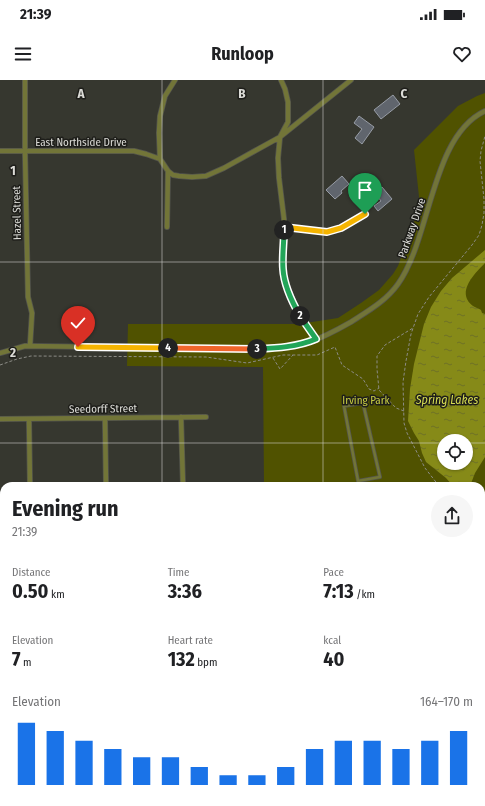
<!DOCTYPE html>
<html lang="en">
<head>
<meta charset="utf-8">
<style>
  body { margin:0; font-family:"Fira Sans Condensed",sans-serif; background:#f6f6f6; color:#202124; height:100vh; display:flex; flex-direction:column; font-size:15px; white-space:nowrap }
  * { box-sizing:border-box; margin:0 }
  p { font-size:13px; color:#757577 }
  .icon { flex:none; width:22px; height:22px; fill:none; stroke:currentColor; stroke-width:2; stroke-linecap:round; stroke-linejoin:round }
  .map { position:relative; flex:1; overflow:hidden }
  .panel { position:absolute; left:0px; top:402px; width:485px; height:324px; display:flex; flex-direction:column; background:#fff; border-radius:12px 12px 0 0; box-shadow:0 1px 3px #0004 }
  .panel>* { flex:none }
  .controls { position:absolute; left:437px; top:354px; display:grid; gap:8px }
  .controls a { display:grid; place-items:center; width:36px; height:36px; border-radius:50%; background:#fff; box-shadow:0 1px 3px #0004; font-size:20px }
  .pin { position:absolute; display:grid; place-items:center; width:34px; height:34px; color:#fff; margin:-41px -17px; border-radius:50% 50% 50% 0; rotate:-45deg; box-shadow:0 0 4px #0007 }
  .pin .icon { rotate:45deg }
  .km { position:absolute; width:20px; height:20px; margin:-10px; border-radius:50%; background:#222; color:#fff; font-size:11px; line-height:20px; text-align:center }
  .round { display:grid; place-items:center; flex:none; width:42px; height:42px; border-radius:21px; background:#f6f6f6 }
  .summary { display:flex; align-items:center; justify-content:space-between; height:68px; padding:0 12px }
  h1 { font-size:22px; font-weight:700; line-height:30px }
  .metrics { display:grid; grid-template-columns:repeat(3,1fr); gap:6px; height:68px; padding:4px 12px }
  .metrics div { display:grid; align-content:center }
  .metrics b { font-size:20px; font-weight:700 }
  .metrics small { font-size:11px; font-weight:400 }
  .metrics p { font-size:11px }
  .chart { height:112px; padding:8px 12px }
  .chart p { display:flex; justify-content:space-between }
  .chart svg { width:100%; height:72px; margin-top:4px; stroke:#1a73e8; stroke-width:6 }
  .status { display:flex; justify-content:space-between; align-items:center; height:28px; padding:0 20px; background:#fff; direction:ltr }
  .status svg { height:11px; fill:currentColor }
  header { display:flex; justify-content:space-between; align-items:center; height:52px; padding:0 12px; background:#fff; font-size:18px; font-weight:700 }
  .map>svg:first-child { display:block }
  .green { fill:#505200; fill-rule:evenodd }
  .water { fill:url(#water-ripples); fill-rule:evenodd }
  .building { fill:#60656d; stroke:#979ca5 }
  .lines { fill:none; stroke-linecap:round; stroke-linejoin:round }
  .service-casing { stroke:#54554d; stroke-width:4 }
  .minor-casing { stroke:#54554d; stroke-width:6 }
  .tertiary-casing { stroke:#54554d; stroke-width:8 }
  .path { stroke:#8c8c86; stroke-width:1; stroke-dasharray:3 2; stroke-linecap:butt }
  .service { stroke:#727538; stroke-width:2.5 }
  .minor { stroke:#727538; stroke-width:4.5 }
  .tertiary { stroke:#727538; stroke-width:6 }
  .split-1-casing { stroke:#fff; stroke-width:8 }
  .split-2-casing { stroke:#fff; stroke-width:8 }
  .split-3-casing { stroke:#fff; stroke-width:8 }
  .split-4-casing { stroke:#fff; stroke-width:8 }
  .split-5-casing { stroke:#fff; stroke-width:8 }
  .split-1 { stroke:#f5b400; stroke-width:5 }
  .split-2 { stroke:#22a559; stroke-width:5 }
  .split-3 { stroke:#22a559; stroke-width:5 }
  .split-4 { stroke:#f0652b; stroke-width:5 }
  .split-5 { stroke:#f5b400; stroke-width:5 }
  .grid { fill:none; stroke:#dcdcd7; stroke-width:1; stroke-opacity:0.55 }
  .labels { text-anchor:middle; dominant-baseline:central; stroke-width:3; stroke-linejoin:round; paint-order:stroke }
  .street-label { font-size:11px; fill:#dcdcd7; stroke:#1e1e1a }
  .park-label { font-size:11px; fill:#c8cd42; stroke:#1e1e1a }
  .water-label { font-size:12px; font-style:italic; fill:#d5db52; stroke:#1e1e1a }
  .grid-label { font-size:13px; text-anchor:middle; font-weight:bold; fill:#dcdcd7; stroke:#1e1e1a; stroke-width:3; stroke-linejoin:round; paint-order:stroke }
</style>
</head>
<body>
<div class="status"><b>21:39</b><svg viewBox="0 0 49 12"><path d="M0 12V9h3v3zM5 12V6h3v6zM10 12V3h3v9zM15 12V0h3v12zM26 1h20v11H26zM47 4h2v5h-2z"/></svg></div>
<header><svg class="icon" aria-label="menu" viewBox="0 0 24 24"><path d="M4 6h16M4 12h16M4 18h16"/></svg>Runloop<svg class="icon" aria-label="heart" viewBox="0 0 24 24"><path d="M12 20l-8-8c-3-5 5-10 8-4 3-6 11-1 8 4z"/></svg></header>
<div class="map">
<svg width="485" height="726" viewBox="0 0 485 726">
  <defs>
    <pattern id="water-ripples" width="26" height="14" patternUnits="userSpaceOnUse"><rect width="26" height="14" fill="#868a18"/><path d="M2 4q2-2 4 0t4 0M15 11q2-2 4 0t4 0" fill="none" stroke="#6e7126"/></pattern>
  </defs>
  <rect width="100%" height="100%" fill="#36372f"/>
  <path class="green" d="M485,13V579L483,624H481V406H264L263,287L127,286L128,244H299L338,238L361,223L379,210L393,194L398,186L420,126L414,70L458,26L477,16ZM444,361H466V383H444Z"/>
  <path class="water" d="M485,170V183C475,193 455,213 473,226C475,227 479,229 481,230L482,233L485,234V377L475,393L470,406H453L446,398L426,382L422,373L419,361L414,353L408,341L410,309L414,284L424,244L431,227L441,211L452,198ZM444,361H466V383H444Z"/>
  <path class="building" d="M393,15L400,24L381,39L374,30Z
    M359,36L374,47L362,64L355,58L362,49L354,43Z
    M342,96L349,104L341,111L342,113L335,119L326,110Z
    M382,107L392,119L378,131L374,126L381,121L375,113Z"/>
  <g class="lines">
    <g class="service-casing">
      <path id="service" d="M358,401L380,397L363,323L344,326L359,406
        M358,722L360,726
        M379,722V726
        M394,722V726
        M448,722V726"/>
    </g>
    <g class="minor-casing">
      <path id="minor" d="M25,0V71L28,217L32,233L30,266
        M175,0L165,16L160,36L159,53L160,79L168,91L173,95L179,96L192,97L206,96L224,88L280,57L351,0
        M281,0L285,9L288,22V42L280,57L278,78L279,98L284,139L283,189L285,202L296,228L316,259
        M0,71H134L146,74L160,79
        M167,147L168,91
        M284,147L327,152L341,148L365,134
        M0,273L25,266L253,269C271,269 289,268 307,263C322,258 337,250 351,242C368,231 386,221 398,204C431,158 431,56 485,31
        M181,337L183,406
        M105,338L106,406
        M0,339L206,337
        M29,339L30,406
        M0,486H4
        M0,673H4
        M315,722V726
        M403,722L404,726
        M17,726V722
        M152,726L153,722"/>
    </g>
    <g class="tertiary-casing">
      <path id="tertiary" d="M0,631H4
        M481,632H485"/>
    </g>
    <path class="path" d="M273,278L280,289L293,275
      M0,285L17,279L31,276L206,277L247,283L283,275H317L335,267L342,285L363,299L369,309L374,311L379,308
      M404,331L396,328L379,310L377,289V276L385,265L413,248
      M439,406L425,388L407,353L404,343L403,302L406,281L411,254L418,234L429,217L472,165L479,155L482,145L484,133V119L480,81L481,71L485,56
      M481,467L485,468
      M481,543L484,540
      M164,726L165,722"/>
    <use href="#service" class="service"/>
    <use href="#minor" class="minor"/>
    <use href="#tertiary" class="tertiary"/>
  </g>
  <g class="lines">
    <g class="split-1-casing">
      <path id="split-1" d="M284,150V147L327,152L341,148L365,134"/>
    </g>
    <g class="split-2-casing">
      <path id="split-2" d="M284,150C284,163 282,176 283,189C284,205 292,222 300,236"/>
    </g>
    <g class="split-3-casing">
      <path id="split-3" d="M257,269C277,268 297,267 316,259L300,236"/>
    </g>
    <g class="split-4-casing">
      <path id="split-4" d="M168,268L257,269"/>
    </g>
    <g class="split-5-casing">
      <path id="split-5" d="M78,267L168,268"/>
    </g>
    <use href="#split-1" class="split-1"/>
    <use href="#split-2" class="split-2"/>
    <use href="#split-3" class="split-3"/>
    <use href="#split-4" class="split-4"/>
    <use href="#split-5" class="split-5"/>
  </g>
  <path class="grid" d="M162,0V406M323,0V406M0,182H485M0,363H444M466,363H485M0,544H4M481,544H485M162,722V726M323,722V726"/>
  <g class="labels">
    <g class="street-label">
      <text x="81" y="62">East Northside Drive</text>
      <text transform="translate(17 133) rotate(-91)">Hazel Street</text>
      <text transform="translate(412 148) rotate(-71)">Parkway Drive</text>
      <text transform="translate(103 329) rotate(-1)">Seedorff Street</text>
    </g>
    <g class="park-label">
      <text x="366" y="320">Irving Park</text>
    </g>
    <g class="water-label">
      <text x="447" y="320">Spring Lakes</text>
    </g>
  </g>
  <g class="grid-label">
    <text x="81" y="18">A</text>
    <text x="242" y="18">B</text>
    <text x="404" y="18">C</text>
    <text x="13" y="95">1</text>
    <text x="13" y="277">2</text>
  </g>
</svg>
<div class="controls">
<a><svg class="icon" aria-label="locate" viewBox="0 0 24 24"><circle cx="12" cy="12" r="6"/><path d="M12 2v4M12 18v4M2 12h4M18 12h4"/></svg></a>
</div>
<div class="pin" style="left:365px;top:134px;background:#1e9e55"><svg class="icon" aria-label="arrive" viewBox="0 0 24 24"><path d="M6 21V4h12l-3 4 3 4H6"/></svg></div>
<div class="pin" style="left:78px;top:267px;background:#d93025"><svg class="icon" aria-label="check" viewBox="0 0 24 24"><path d="M5 12l5 5 9-10"/></svg></div>
<b class="km" style="left:284px;top:150px">1</b>
<b class="km" style="left:300px;top:236px">2</b>
<b class="km" style="left:257px;top:269px">3</b>
<b class="km" style="left:168px;top:268px">4</b>
<section class="panel">
<div class="summary"><div><h1>Evening run</h1><p>21:39</p></div><a class="round"><svg class="icon" aria-label="share" viewBox="0 0 24 24"><path d="M12 15V3M7 8l5-5 5 5M5 13v7h14v-7"/></svg></a></div>
<div class="metrics">
<div><p>Distance</p><b>0.50<small> km</small></b></div>
<div><p>Time</p><b>3:36</b></div>
<div><p>Pace</p><b>7:13<small> /km</small></b></div>
</div>
<div class="metrics">
<div><p>Elevation</p><b>7<small> m</small></b></div>
<div><p>Heart rate</p><b>132<small> bpm</small></b></div>
<div><p>kcal</p><b>40</b></div>
</div>
<div class="chart"><p><span>Elevation</span>164–170 m</p>
<svg viewBox="0 0 160 44" preserveAspectRatio="none"><path d="M5 44V6M15 44V11M25 44V17M35 44V22M45 44V27M55 44V27M65 44V33M75 44V38M85 44V38M95 44V33M105 44V22M115 44V17M125 44V17M135 44V22M145 44V17M155 44V11"/></svg>
</div>
</section>
</div>
</body>
</html>
